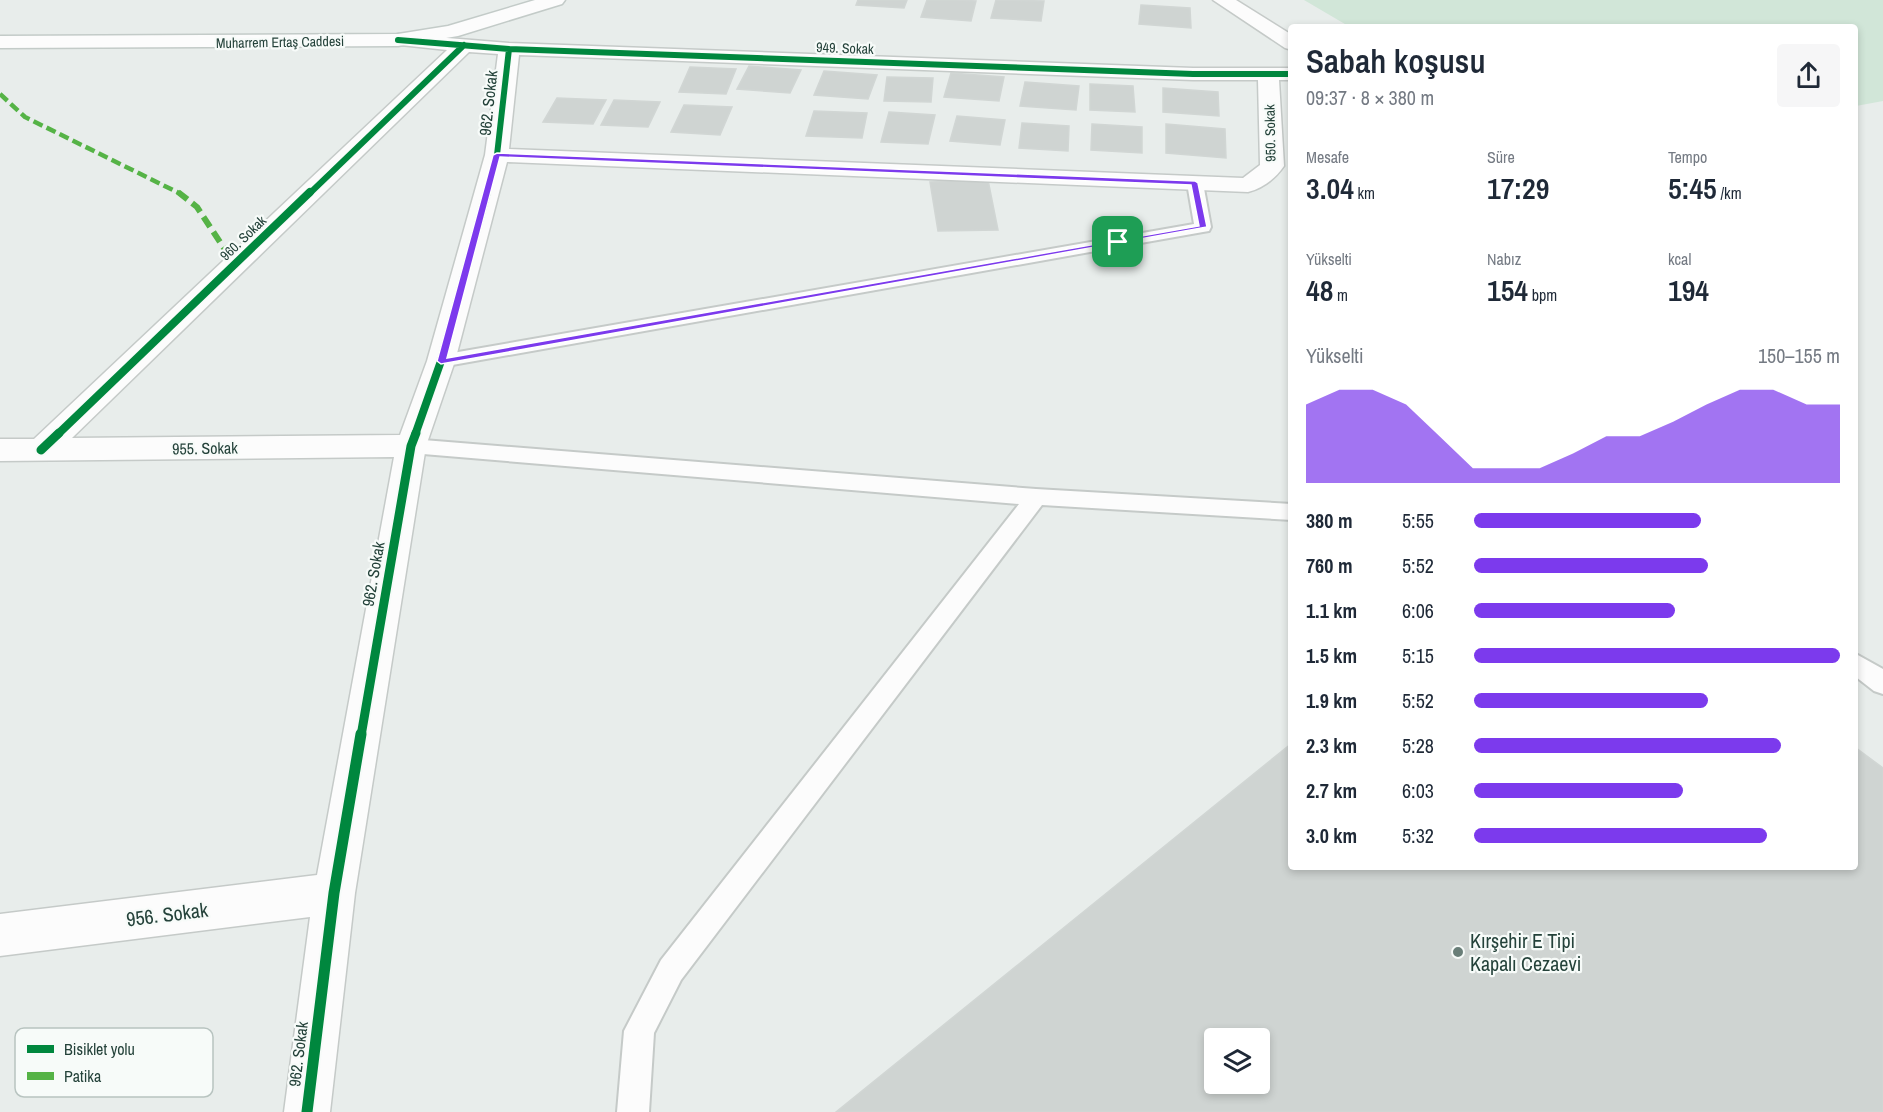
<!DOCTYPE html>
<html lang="tr">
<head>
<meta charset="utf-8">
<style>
  body { margin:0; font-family:"Archivo Narrow",sans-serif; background:#f6f6f7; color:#1f2937; height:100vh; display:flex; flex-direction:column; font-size:22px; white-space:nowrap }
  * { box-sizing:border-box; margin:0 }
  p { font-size:20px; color:#747a83 }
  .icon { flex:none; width:33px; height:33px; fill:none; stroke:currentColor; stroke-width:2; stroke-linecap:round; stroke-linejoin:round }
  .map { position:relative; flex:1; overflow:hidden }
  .sheet { position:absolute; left:1288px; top:24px; width:570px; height:846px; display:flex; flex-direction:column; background:#fff; border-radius:6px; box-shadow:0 3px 9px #0003 }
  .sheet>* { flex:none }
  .tools { position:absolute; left:1204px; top:1028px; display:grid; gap:12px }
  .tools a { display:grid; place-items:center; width:66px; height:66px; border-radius:6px; background:#fff; box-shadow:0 3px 9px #0003; font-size:30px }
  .pin { position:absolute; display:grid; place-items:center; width:51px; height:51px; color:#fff; margin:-26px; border-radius:12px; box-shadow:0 3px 9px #0006 }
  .round { display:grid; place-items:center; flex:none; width:63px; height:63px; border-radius:6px; background:#f6f6f7 }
  .overview { display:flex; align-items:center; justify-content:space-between; height:102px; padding:0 18px }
  h1 { font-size:33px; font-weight:600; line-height:45px }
  .figures { display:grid; grid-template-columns:repeat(3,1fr); gap:9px; height:102px; padding:6px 18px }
  .figures div { display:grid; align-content:center }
  .figures b { font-size:30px; font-weight:600 }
  .figures small { font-size:16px; font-weight:400 }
  .figures p { font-size:16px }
  .chart { height:168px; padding:12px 18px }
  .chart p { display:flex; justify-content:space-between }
  .chart svg { width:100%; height:108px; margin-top:6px; fill:#7c3aed; opacity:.7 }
  ul { padding:0 18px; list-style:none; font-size:20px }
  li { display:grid; grid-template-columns:96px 72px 1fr; align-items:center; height:45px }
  li i { height:15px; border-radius:8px; background:#7c3aed }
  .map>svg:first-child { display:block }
  .green { fill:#d1e6d8 }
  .building { fill:#cfd4d2; stroke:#d1d6d4; stroke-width:1.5; fill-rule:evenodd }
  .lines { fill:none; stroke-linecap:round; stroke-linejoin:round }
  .lane-casing { stroke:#c5cac8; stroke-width:4 }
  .street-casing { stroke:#c5cac8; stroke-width:3 }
  .secondary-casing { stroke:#c3cbc8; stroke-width:3 }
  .lane { fill:#fcfcfc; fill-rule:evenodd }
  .street { fill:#fcfcfc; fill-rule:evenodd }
  .secondary { fill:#fcfcfc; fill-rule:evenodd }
  .quiet-far1 { stroke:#55b346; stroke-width:4.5; stroke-dasharray:10 4.5; stroke-linecap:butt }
  .quiet { stroke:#55b346; stroke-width:6; stroke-dasharray:12 6; stroke-linecap:butt }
  .cycleway-far3-casing { stroke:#f7fbf9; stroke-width:8 }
  .cycleway-far2-casing { stroke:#f7fbf9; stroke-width:10 }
  .cycleway-far1-casing { stroke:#f7fbf9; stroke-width:13 }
  .cycleway-casing { stroke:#f7fbf9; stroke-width:15 }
  .cycleway-far3 { stroke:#00873e; stroke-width:6 }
  .cycleway-far2 { stroke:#00873e; stroke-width:8 }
  .cycleway-far1 { stroke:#00873e; stroke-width:9 }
  .cycleway { stroke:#00873e; stroke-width:11 }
  .route { fill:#7c3aed; stroke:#fff; stroke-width:1.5; fill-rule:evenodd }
  .poi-dot { fill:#697e78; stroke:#f7fbf9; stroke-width:2 }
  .labels { text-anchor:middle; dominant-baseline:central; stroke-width:4.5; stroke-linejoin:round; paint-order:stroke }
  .far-street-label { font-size:14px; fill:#24423a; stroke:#f7fbf9 }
  .street-label { font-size:16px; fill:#24423a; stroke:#f7fbf9 }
  .near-street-label { font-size:20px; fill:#24423a; stroke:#f7fbf9 }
  .near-poi-label { font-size:20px; fill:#24423a; stroke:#f7fbf9; text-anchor:start }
  .key { fill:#f7fbf9; stroke:#b8c4c0; stroke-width:1.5 }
  .key-label { font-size:16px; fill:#24423a }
</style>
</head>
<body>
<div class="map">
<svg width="1883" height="1112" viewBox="0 0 1883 1112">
  <rect width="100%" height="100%" fill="#e8edeb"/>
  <path class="green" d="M1304,0H1883V101L1856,106V27H1350Z"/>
  <path class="building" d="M858,0H907L904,8L856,5Z
    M927,0H957L976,1L971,21L921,17Z
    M996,0L1044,1L1041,21L991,18Z
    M1141,5L1190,8L1191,28L1139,24Z
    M749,66L801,70L790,93L737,89Z
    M690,67L736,69L726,94L679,92Z
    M824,71L877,75L868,99L814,95Z
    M951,73L1004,77L999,101L944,97Z
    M887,77L933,78L931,102L884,101Z
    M1025,82L1079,86L1076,110L1020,106Z
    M1090,84L1133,86L1135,112L1090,110Z
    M1163,88L1218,92L1219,116L1163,112Z
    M557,98L606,100L593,124L543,122Z
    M614,100L660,102L648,127L601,125Z
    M684,105L732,107L720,135L671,132Z
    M814,111L867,113L862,138L806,136Z
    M889,112L935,115L928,144L881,142Z
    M957,116L1005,120L1000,145L950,141Z
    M1022,123L1069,126L1068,151L1019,148Z
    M1092,124L1142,127V153L1091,150Z
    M1166,124L1225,129L1226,158L1166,153Z
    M988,180L998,230L938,231L930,182Z
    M1292,743V867H1856V748L1883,768V1112H836ZM1215,1038H1260V1083H1215Z"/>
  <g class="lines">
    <g class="lane-casing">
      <path id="lane" d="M1195,178L1203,183L1211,227L1209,231L1203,232L441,367L434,366L431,361L434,356L441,355L1194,224L1187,183Z
        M411,439L1036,489L1292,504V520L1042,505L681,980L654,1033L649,1112H617L624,1031L661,960L1019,504L411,453L404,451L401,446L404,441Z
        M1856,654L1883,669V694L1874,691L1856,677Z"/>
    </g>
    <g class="street-casing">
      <path id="street" d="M1213,0H1236L1292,35V50L1285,48Z
        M398,34L509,43L1193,68H1292V80H1279L1284,166C1275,179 1263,188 1248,192L507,162L455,361L426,446L355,893L330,1112H284L310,917L0,956V914L317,875L394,457L0,461V439H34L447,50L391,44L388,40L391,36ZM469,52L498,54L485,155L427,361L400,435L72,438ZM519,55L1193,80H1258L1260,165L1243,178L509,149Z"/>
    </g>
    <g class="secondary-casing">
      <path id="secondary" d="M535,0H565L562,4L458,36L398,46L0,48V36L398,34L448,26Z"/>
    </g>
    <use href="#lane" class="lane"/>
    <use href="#street" class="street"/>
    <use href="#secondary" class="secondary"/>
    <path class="quiet-far1" d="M0,94L25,117L181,194"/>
    <path class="quiet" d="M178,192L197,207L235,265"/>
    <g class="cycleway-far3-casing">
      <path id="cycleway-far3" d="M398,40L509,49L1193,74H1292
        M309,194L464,45
        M487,194L497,155L509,49"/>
    </g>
    <g class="cycleway-far2-casing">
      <path id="cycleway-far2" d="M57,435L310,192
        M415,435L441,361L487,192"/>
    </g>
    <g class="cycleway-far1-casing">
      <path id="cycleway-far1" d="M41,450L59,433
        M361,736L411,446L416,433"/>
    </g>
    <g class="cycleway-casing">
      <path id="cycleway" d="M307,1112L334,893L361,734"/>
    </g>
    <use href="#cycleway-far3" class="cycleway-far3"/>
    <use href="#cycleway-far2" class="cycleway-far2"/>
    <use href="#cycleway-far1" class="cycleway-far1"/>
    <use href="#cycleway" class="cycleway"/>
  </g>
  <path class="route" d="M497,153L1195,181L1198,183L1207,227L441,364L437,361L493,155ZM500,157L1191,185L1199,226L447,358Z"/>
  <circle class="poi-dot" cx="1458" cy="952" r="6"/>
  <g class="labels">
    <g class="far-street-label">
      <text transform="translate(280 42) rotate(-1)">Muharrem Ertaş Caddesi</text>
      <text transform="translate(845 48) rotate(2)">949. Sokak</text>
      <text transform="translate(1270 133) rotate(-91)">950. Sokak</text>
      <text transform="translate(243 238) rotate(-44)">960. Sokak</text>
    </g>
    <g class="street-label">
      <text transform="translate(488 103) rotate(-84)">962. Sokak</text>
      <text transform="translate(205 448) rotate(-1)">955. Sokak</text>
      <text transform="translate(373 574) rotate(-80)">962. Sokak</text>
      <text transform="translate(298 1054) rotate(-83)">962. Sokak</text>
    </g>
    <g class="near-street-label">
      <text transform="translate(167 914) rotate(-7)">956. Sokak</text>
    </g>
    <g class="near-poi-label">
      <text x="1470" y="940">Kırşehir E Tipi<tspan x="1470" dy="23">Kapalı Cezaevi</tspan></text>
    </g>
  </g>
  <rect x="15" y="1028" width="198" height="69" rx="9" class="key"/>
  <rect x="27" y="1045" width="27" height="8" fill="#00873e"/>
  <rect x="27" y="1072" width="27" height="8" fill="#55b346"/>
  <g class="key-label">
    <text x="64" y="1055">Bisiklet yolu</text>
    <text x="64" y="1082">Patika</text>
  </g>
</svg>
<div class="tools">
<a><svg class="icon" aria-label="layers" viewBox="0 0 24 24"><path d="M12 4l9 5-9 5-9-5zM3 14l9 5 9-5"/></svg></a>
</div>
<div class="pin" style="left:1118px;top:242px;background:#1e9e55"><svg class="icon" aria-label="arrive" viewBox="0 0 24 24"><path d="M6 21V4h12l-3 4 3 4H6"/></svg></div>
<section class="sheet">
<div class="overview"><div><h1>Sabah koşusu</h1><p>09:37 · 8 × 380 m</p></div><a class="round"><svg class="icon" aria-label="share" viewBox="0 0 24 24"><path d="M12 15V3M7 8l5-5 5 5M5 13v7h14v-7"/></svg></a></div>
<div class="figures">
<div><p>Mesafe</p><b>3.04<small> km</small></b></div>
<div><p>Süre</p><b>17:29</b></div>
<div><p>Tempo</p><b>5:45<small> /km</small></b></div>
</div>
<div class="figures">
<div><p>Yükselti</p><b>48<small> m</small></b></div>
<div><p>Nabız</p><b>154<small> bpm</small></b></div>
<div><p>kcal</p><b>194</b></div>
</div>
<div class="chart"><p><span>Yükselti</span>150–155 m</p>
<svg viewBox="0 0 160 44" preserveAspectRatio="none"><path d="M0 44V12L10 6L20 6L30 12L40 25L50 38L60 38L70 38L80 32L90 25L100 25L110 19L120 12L130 6L140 6L150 12L160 12V44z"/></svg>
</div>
<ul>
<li><b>380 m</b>5:55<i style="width:62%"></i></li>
<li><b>760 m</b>5:52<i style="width:64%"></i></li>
<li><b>1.1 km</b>6:06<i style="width:55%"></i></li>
<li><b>1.5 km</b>5:15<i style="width:100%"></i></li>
<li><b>1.9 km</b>5:52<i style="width:64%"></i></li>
<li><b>2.3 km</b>5:28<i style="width:84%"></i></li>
<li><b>2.7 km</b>6:03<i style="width:57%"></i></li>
<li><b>3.0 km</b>5:32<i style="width:80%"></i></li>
</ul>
</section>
</div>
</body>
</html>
